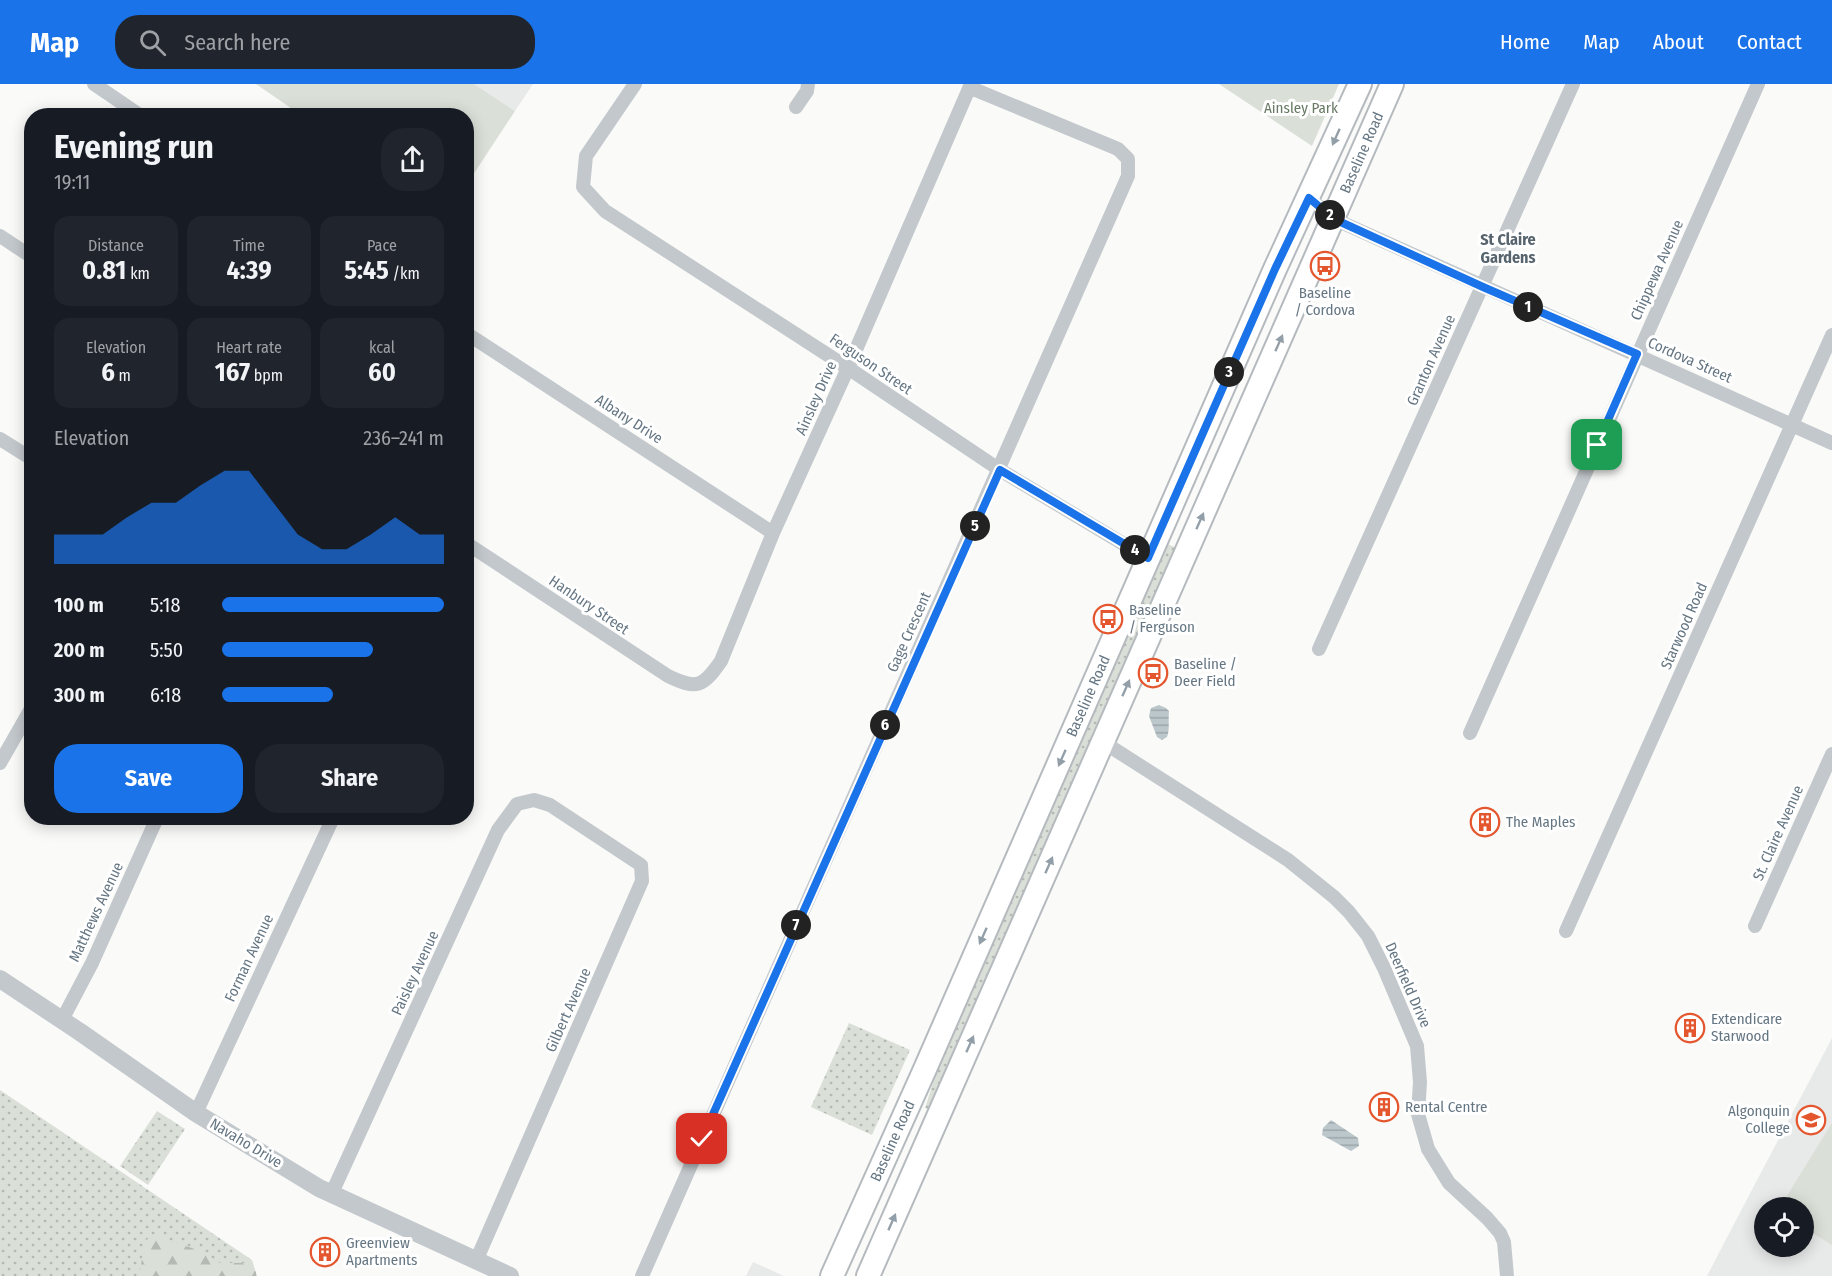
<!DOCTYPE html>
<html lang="en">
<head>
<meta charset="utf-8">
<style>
  body { margin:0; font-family:"Fira Sans Condensed",sans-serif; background:#20242c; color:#f1f3f6; height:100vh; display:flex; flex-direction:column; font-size:22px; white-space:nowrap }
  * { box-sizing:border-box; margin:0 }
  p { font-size:20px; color:#9ea1a6 }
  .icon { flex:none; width:33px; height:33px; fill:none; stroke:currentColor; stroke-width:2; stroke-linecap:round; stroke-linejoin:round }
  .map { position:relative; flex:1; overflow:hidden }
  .side { position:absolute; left:24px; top:24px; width:450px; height:717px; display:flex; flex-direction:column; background:#171b24; border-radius:24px; box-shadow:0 3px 15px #0003 }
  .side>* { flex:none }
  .tools { position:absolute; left:1754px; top:1113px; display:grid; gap:12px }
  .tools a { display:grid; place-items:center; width:60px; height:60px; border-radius:50%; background:#171b24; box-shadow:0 3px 15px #0003; font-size:30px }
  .pin { position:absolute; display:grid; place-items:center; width:51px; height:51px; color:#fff; margin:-26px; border-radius:12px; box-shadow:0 3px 9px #0006 }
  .km { position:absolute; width:30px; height:30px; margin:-15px; border-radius:50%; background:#222; color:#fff; font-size:16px; line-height:30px; text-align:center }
  .round { display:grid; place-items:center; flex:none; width:63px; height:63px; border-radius:24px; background:#20242c }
  .overview { display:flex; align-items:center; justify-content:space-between; height:102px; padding:0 30px }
  h1 { font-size:33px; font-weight:700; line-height:45px }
  .figures { display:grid; grid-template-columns:repeat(3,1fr); gap:9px; height:102px; padding:6px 30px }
  .figures div { display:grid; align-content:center; border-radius:15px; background:#20242c; text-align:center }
  .figures b { font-size:26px; font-weight:700 }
  .figures small { font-size:16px; font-weight:400 }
  .figures p { font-size:16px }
  .chart { height:168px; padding:12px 30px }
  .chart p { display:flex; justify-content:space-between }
  .chart svg { width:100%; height:108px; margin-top:6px; fill:#1a73e8; opacity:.7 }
  .primary-button { display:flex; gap:12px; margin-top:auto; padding:12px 30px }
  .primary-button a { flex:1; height:69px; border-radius:24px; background:#1a73e8; color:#fff; font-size:24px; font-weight:700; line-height:69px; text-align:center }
  .primary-button a+a { background:#20242c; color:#f1f3f6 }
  ul { padding:0 30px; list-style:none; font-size:20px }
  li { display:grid; grid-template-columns:96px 72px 1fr; align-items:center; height:45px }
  li i { height:15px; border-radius:8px; background:#1a73e8 }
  header { display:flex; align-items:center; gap:36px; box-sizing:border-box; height:84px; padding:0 30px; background:#1a73e8; color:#fff }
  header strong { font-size:28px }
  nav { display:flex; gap:33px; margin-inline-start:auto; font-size:21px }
  .search { width:420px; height:54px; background:#20242c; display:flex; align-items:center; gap:15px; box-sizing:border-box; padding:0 21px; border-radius:24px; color:#9ea1a6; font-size:22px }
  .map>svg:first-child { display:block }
  .built { fill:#e8e9e9; fill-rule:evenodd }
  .grass { fill:url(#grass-dots) }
  .forest { fill:url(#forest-firs) }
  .park { fill:#dadfd7 }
  .water { fill:url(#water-rules) }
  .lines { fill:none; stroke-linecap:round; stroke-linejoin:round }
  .primary-casing { stroke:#b5babe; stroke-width:26 }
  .minor { stroke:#c3c8cc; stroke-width:14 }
  .tertiary { stroke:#c3c8cc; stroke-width:18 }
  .primary { stroke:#fff; stroke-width:22 }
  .oneway { fill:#939fa8 }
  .route-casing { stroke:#fff; stroke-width:12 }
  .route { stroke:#1a73e8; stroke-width:8 }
  .labels { text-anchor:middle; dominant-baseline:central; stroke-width:6; stroke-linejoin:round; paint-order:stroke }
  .park-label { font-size:15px; fill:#687a64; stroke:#fff }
  .street-label { font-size:15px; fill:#657683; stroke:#fff }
  .poi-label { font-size:15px; fill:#657683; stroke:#fff; text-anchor:start }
  .neighbourhood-label { font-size:16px; font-weight:bold; fill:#57646e; stroke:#fff }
</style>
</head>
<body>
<header>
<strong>Map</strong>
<div class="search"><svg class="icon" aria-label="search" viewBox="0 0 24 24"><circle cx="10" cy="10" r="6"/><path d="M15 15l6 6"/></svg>Search here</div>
<nav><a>Home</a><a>Map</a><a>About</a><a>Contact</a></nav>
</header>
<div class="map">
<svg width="1832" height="1192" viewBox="0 0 1832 1192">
  <defs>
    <pattern id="grass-dots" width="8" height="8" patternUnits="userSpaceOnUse" patternTransform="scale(1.5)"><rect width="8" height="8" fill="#dadfd7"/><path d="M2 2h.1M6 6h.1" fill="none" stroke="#b4b9b4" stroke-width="1.8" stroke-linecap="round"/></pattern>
    <pattern id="forest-firs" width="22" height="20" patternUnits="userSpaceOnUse" patternTransform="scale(1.5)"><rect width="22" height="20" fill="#dadfd7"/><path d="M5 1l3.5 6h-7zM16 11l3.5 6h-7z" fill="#b4b9b4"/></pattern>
    <pattern id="water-rules" width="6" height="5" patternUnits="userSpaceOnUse" patternTransform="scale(1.5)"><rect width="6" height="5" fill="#bbc7cb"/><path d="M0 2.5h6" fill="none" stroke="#9ca6aa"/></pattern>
  </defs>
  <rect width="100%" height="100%" fill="#fafaf8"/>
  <path class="built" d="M474,0H533L515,27Z
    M1832,954V1192H1707L1746,1117ZM1764,1124H1803V1162H1764Z
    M753,1178L784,1192H746Z"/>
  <path class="grass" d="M1167,460L1177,464L928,1025L925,1024L941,974Z
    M849,939L910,966L872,1051L811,1023Z
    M0,1006L252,1176L257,1192H0Z
    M157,1027L185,1045L148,1101L120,1082Z"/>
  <path class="forest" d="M151,1151L195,1165L220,1179H250L256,1188V1192H139L145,1158Z"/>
  <path class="park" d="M256,0H474L515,27L467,100L466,32L301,31Z
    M1219,0H1339L1312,62Z
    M1832,1039V1161L1803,1143V1124L1780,1123Z"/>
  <path class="water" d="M1159,621L1166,624L1169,627C1168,636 1170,645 1167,653L1162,656L1157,653L1149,632L1151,624Z
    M1331,1036L1358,1054L1359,1062L1351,1067L1322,1051L1323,1044Z"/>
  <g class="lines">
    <g class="primary-casing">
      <g id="primary">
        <path id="s1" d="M832,1192L925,985L1275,185L1360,0"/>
        <path id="s2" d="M868,1192L1392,0"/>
      </g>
    </g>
    <path class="minor" d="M94,0L141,32
      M635,0L586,72L583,103L605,127L848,284L1000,386L1147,474
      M796,23L807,7L808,0
      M1309,114L1334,135L1345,140L1832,359
      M0,152L32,173
      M466,249L773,449
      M0,355L32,375
      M466,459L668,592C697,606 703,603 721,577L773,449L848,284L971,0
      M1319,565L1573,0
      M1470,649L1758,0
      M1103,658L1288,776L1334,813L1349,828L1368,852L1384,884L1417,962L1420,998L1418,1030L1428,1065L1449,1099L1487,1134L1500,1149L1504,1158L1507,1192
      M0,679L32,623
      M1755,842L1832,670
      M1566,847L1832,251
      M62,936L92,879L157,734
      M196,1029L333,734
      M331,1111L498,746L517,720L534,716L550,721L641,781L642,797L476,1177
      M642,1192C803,825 968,460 1128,92V75L1118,65L971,4"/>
    <path class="tertiary" d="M0,895L80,948L196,1029L319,1104L510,1192"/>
    <use href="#primary" class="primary"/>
  </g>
  <defs><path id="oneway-solid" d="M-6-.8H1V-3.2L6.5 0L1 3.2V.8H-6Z" transform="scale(1.5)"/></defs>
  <g class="oneway">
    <use href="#oneway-solid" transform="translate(1336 53) rotate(114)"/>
    <use href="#oneway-solid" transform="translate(1279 259) rotate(-66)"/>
    <use href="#oneway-solid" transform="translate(1200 437) rotate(-66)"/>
    <use href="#oneway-solid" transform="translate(1126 604) rotate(-66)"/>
    <use href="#oneway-solid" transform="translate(1062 674) rotate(114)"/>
    <use href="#oneway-solid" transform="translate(1049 781) rotate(-66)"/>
    <use href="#oneway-solid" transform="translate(983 852) rotate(114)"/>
    <use href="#oneway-solid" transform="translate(970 960) rotate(-66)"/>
    <use href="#oneway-solid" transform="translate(892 1138) rotate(-66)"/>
  </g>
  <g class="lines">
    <g class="route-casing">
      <path id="route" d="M702,1055L1000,386L1148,474L1275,185L1309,114L1334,135L1483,203L1637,270L1597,361"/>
    </g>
    <use href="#route" class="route"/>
  </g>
  <defs>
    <g id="bus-ring" transform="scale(1.5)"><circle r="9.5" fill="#fff" stroke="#e4572e" stroke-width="1.5"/><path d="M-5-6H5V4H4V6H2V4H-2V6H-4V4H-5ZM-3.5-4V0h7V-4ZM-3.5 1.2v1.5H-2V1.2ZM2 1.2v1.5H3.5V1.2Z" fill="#e4572e"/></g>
    <g id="building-ring" transform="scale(1.5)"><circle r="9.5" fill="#fff" stroke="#e4572e" stroke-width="1.5"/><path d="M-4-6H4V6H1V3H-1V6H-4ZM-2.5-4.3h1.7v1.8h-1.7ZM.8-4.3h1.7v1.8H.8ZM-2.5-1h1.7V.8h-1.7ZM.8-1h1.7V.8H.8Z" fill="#e4572e"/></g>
    <g id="university-ring" transform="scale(1.5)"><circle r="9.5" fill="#fff" stroke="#e4572e" stroke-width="1.5"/><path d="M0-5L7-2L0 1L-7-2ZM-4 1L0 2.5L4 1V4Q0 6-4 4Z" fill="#e4572e"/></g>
  </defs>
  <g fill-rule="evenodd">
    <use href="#bus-ring" x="1325" y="182"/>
    <use href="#bus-ring" x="1108" y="535"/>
    <use href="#bus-ring" x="1153" y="589"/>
    <use href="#building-ring" x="1485" y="738"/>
    <use href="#building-ring" x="1690" y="944"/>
    <use href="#building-ring" x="1384" y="1023"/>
    <use href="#university-ring" x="1811" y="1036"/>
    <use href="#building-ring" x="325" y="1168"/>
  </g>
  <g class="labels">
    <g class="park-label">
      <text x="1301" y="24">Ainsley Park</text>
    </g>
    <g class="street-label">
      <text stroke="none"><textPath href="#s2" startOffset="1227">Baseline Road</textPath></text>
      <text transform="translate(1657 186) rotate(-66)">Chippewa Avenue</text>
      <text transform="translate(1431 276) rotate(-66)">Granton Avenue</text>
      <text transform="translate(1690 276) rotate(24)">Cordova Street</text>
      <text transform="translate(871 280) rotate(34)">Ferguson Street</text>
      <text transform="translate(816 314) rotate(-66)">Ainsley Drive</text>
      <text transform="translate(629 335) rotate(33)">Albany Drive</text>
      <text transform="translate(589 521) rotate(34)">Hanbury Street</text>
      <text transform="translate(1684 542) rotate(-66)">Starwood Road</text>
      <text transform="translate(909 548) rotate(-66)">Gage Crescent</text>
      <text stroke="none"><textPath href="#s1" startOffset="634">Baseline Road</textPath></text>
      <text transform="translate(1778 749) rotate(-66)">St. Claire Avenue</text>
      <text transform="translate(96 828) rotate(-65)">Matthews Avenue</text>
      <text transform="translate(249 874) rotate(-65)">Forman Avenue</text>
      <text transform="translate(415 889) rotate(-65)">Paisley Avenue</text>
      <text transform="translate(1408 901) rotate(66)">Deerfield Drive</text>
      <text transform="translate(568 926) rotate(-66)">Gilbert Avenue</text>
      <text stroke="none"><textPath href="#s1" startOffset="148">Baseline Road</textPath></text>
      <text transform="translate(246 1059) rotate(31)">Navaho Drive</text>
    </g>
    <g class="poi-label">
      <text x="1325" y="209" text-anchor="middle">Baseline<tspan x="1325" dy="17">/ Cordova</tspan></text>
      <text x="1129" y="526">Baseline<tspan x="1129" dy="17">/ Ferguson</tspan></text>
      <text x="1174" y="580">Baseline /<tspan x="1174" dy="17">Deer Field</tspan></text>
      <text x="1506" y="738">The Maples</text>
      <text x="1711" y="935">Extendicare<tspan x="1711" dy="17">Starwood</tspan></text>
      <text x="1405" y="1023">Rental Centre</text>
      <text x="1790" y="1027" text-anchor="end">Algonquin<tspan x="1790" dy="17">College</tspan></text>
      <text x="346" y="1159">Greenview<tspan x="346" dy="17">Apartments</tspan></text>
    </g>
    <g class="neighbourhood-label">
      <text x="1508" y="155">St Claire<tspan x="1508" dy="18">Gardens</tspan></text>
    </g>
  </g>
</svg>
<div class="tools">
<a><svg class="icon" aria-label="locate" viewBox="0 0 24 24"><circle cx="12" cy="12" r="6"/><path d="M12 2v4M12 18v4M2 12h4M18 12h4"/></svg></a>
</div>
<div class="pin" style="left:1597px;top:361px;background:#1e9e55"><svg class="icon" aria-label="arrive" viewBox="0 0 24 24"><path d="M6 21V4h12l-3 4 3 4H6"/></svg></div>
<div class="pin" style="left:702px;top:1055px;background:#d93025"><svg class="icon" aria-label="check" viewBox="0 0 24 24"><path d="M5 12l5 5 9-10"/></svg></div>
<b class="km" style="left:1528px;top:223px">1</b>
<b class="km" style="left:1330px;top:131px">2</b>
<b class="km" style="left:1229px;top:288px">3</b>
<b class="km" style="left:1135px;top:466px">4</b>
<b class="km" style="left:975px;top:442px">5</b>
<b class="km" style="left:885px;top:641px">6</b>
<b class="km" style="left:796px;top:841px">7</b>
<section class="side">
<div class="overview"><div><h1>Evening run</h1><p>19:11</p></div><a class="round"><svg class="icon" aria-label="share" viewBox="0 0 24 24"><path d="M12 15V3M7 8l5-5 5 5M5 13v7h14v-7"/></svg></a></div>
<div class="figures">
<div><p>Distance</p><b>0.81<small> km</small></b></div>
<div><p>Time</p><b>4:39</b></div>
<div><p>Pace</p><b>5:45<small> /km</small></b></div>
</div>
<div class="figures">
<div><p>Elevation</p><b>6<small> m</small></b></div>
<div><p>Heart rate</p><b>167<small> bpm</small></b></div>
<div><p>kcal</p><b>60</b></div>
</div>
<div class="chart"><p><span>Elevation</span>236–241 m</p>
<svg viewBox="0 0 160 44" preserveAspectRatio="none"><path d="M0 44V32L10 32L20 32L30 25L40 19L50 19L60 12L70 6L80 6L90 19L100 32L110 38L120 38L130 32L140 25L150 32L160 32V44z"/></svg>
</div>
<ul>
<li><b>100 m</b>5:18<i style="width:100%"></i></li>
<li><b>200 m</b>5:50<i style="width:68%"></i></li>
<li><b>300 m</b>6:18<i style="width:50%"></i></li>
</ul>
<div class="primary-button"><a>Save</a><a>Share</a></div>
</section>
</div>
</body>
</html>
